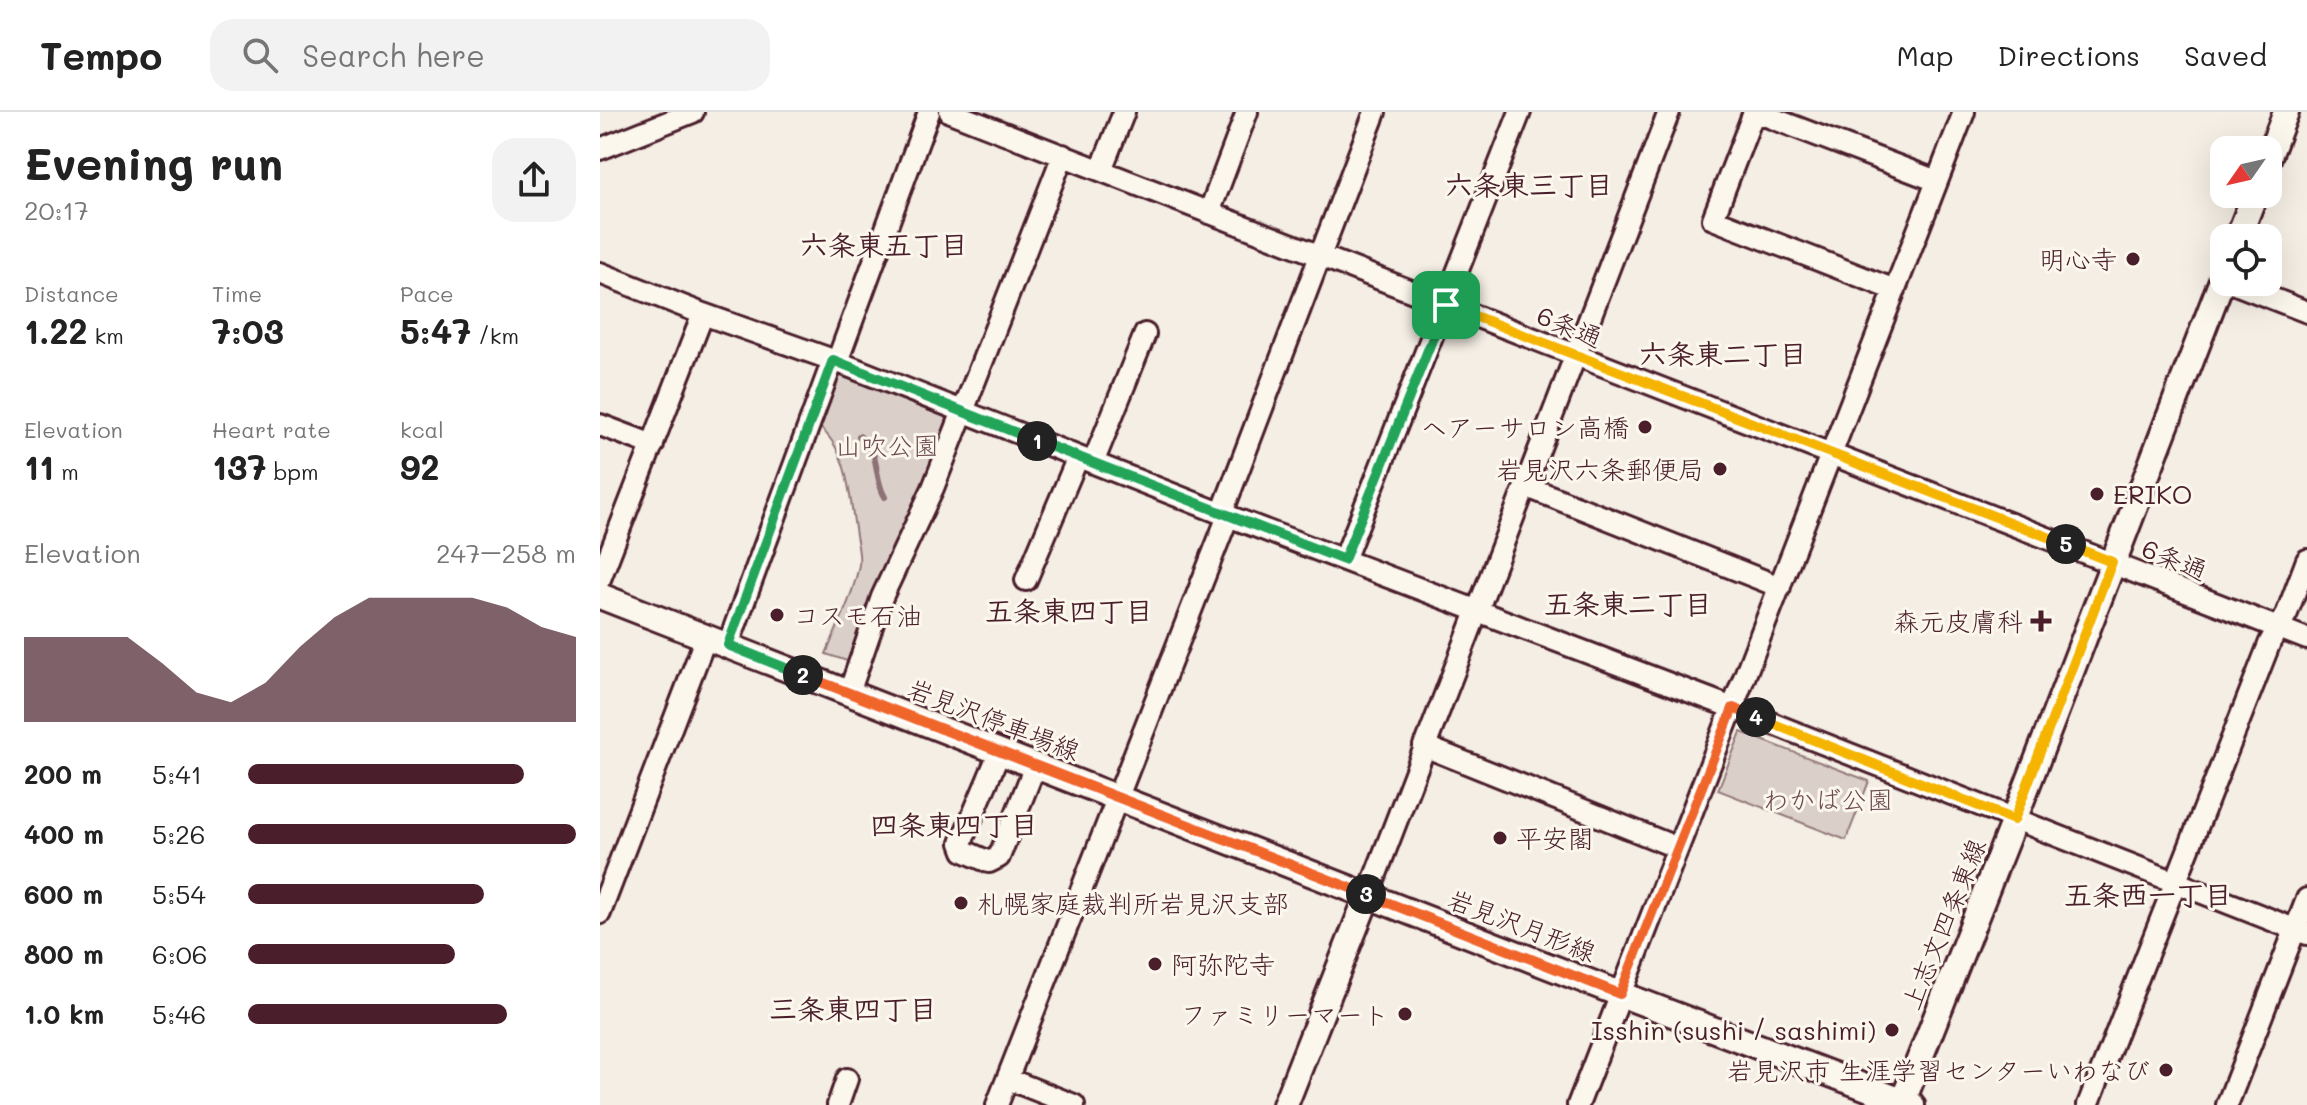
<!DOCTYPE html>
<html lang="en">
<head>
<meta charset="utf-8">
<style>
  body { margin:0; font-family:Mali,"Klee One",sans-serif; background:#f2f2f2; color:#222; height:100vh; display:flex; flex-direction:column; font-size:30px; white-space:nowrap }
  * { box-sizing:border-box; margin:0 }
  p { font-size:26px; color:#767676 }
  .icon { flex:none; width:44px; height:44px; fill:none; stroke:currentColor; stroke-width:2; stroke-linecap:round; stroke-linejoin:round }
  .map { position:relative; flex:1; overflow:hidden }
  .side { display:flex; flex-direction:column; background:#fff; width:600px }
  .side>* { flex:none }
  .needle { width:52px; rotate:236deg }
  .controls { position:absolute; left:1610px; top:24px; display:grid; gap:16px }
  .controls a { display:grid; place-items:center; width:72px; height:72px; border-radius:16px; background:#fff; box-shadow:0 8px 32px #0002; font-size:40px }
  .pin { position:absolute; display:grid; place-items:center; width:68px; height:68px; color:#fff; margin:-34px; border-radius:16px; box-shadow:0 4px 12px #0006 }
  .km { position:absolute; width:40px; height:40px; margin:-20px; border-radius:50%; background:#222; color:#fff; font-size:22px; line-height:40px; text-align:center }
  .round { display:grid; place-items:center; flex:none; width:84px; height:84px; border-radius:24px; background:#f2f2f2 }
  .headline { display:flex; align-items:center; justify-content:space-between; height:136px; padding:0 24px }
  h1 { font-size:44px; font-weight:700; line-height:60px }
  .figures { display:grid; grid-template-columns:repeat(3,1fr); gap:12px; height:136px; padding:8px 24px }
  .figures div { display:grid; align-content:center }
  .figures b { font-size:34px; font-weight:700 }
  .figures small { font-size:22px; font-weight:400 }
  .figures p { font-size:22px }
  .chart { height:224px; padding:16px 24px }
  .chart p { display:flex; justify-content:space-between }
  .chart svg { width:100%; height:144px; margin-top:8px; fill:#4a1f2b; opacity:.7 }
  ul { padding:0 24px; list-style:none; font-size:26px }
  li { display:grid; grid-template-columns:128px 96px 1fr; align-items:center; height:60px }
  li i { height:20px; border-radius:10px; background:#4a1f2b }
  header { display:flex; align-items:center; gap:48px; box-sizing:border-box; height:112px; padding:0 40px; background:#fff; border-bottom:2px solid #e0e0e0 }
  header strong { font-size:38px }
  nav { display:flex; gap:44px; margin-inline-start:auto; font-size:28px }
  .search { width:560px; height:72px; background:#f2f2f2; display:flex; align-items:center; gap:20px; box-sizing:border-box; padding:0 28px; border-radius:24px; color:#767676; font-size:30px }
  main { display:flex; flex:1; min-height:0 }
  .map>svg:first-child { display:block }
  .green { fill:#dbd0c9; stroke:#92787a; stroke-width:2 }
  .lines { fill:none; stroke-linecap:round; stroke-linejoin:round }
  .stream { stroke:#8d7174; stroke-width:6 }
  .minor-casing { stroke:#4a1f2b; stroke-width:26 }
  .major-casing { stroke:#4a1f2b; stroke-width:30 }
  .minor { stroke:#fbf7ec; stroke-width:20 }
  .major { stroke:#fbf7ec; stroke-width:24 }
  .split-1-casing { stroke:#fff; stroke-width:16 }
  .split-2-casing { stroke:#fff; stroke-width:16 }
  .split-3-casing { stroke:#fff; stroke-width:16 }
  .split-4-casing { stroke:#fff; stroke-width:16 }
  .split-5-casing { stroke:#fff; stroke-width:16 }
  .split-6-casing { stroke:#fff; stroke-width:16 }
  .split-1 { stroke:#22a559; stroke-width:10 }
  .split-2 { stroke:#22a559; stroke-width:10 }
  .split-3 { stroke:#f0652b; stroke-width:10 }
  .split-4 { stroke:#f0652b; stroke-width:10 }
  .split-5 { stroke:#f5b400; stroke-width:10 }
  .split-6 { stroke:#f5b400; stroke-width:10 }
  .poi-dot { fill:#4a1f2b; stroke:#fbf7ec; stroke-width:3 }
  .labels { text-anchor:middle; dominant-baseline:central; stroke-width:6; stroke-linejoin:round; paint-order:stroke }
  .poi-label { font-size:26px; fill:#4a1f2b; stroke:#fbf7ec; text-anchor:end }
  .street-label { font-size:26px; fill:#4a1f2b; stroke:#fbf7ec }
  .park-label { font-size:26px; fill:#6e4b52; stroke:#fbf7ec }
  .neighbourhood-label { font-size:28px; font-weight:bold; fill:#4a1f2b; stroke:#fbf7ec }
</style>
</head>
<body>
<header>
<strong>Tempo</strong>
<div class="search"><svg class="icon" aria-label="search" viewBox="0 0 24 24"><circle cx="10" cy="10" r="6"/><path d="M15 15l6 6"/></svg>Search here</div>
<nav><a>Map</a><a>Directions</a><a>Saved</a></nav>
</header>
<main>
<section class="side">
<div class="headline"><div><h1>Evening run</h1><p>20:17</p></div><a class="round"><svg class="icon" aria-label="share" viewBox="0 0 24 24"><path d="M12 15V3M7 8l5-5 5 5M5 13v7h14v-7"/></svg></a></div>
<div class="figures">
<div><p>Distance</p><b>1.22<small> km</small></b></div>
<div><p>Time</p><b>7:03</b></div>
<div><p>Pace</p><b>5:47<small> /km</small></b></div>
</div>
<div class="figures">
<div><p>Elevation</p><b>11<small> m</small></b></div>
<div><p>Heart rate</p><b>137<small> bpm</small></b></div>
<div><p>kcal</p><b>92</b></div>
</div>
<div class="chart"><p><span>Elevation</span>247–258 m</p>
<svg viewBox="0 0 160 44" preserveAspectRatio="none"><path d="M0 44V18L10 18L20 18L30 18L40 26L50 35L60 38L70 32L80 21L90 12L100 6L110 6L120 6L130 6L140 9L150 15L160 18V44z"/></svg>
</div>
<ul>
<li><b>200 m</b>5:41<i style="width:84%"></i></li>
<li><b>400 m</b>5:26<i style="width:100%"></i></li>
<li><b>600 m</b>5:54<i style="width:72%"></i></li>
<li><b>800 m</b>6:06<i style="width:63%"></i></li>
<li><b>1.0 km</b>5:46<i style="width:79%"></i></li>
</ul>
</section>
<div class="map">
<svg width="1707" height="993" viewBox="0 0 1707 993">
  <rect width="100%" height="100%" fill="#f4eee4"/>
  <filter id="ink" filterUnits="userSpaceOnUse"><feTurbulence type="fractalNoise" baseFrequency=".0125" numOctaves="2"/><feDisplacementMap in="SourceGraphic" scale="16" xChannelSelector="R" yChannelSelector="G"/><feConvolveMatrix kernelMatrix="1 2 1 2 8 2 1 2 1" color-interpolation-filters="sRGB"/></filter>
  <g filter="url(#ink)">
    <path class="green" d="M236,262L350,307L328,367L250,550L226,542C238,513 253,484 259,453C261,442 256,428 255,416C249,381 248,337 217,313Z
      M1141,620L1269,669L1246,728L1118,678Z"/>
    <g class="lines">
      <path class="stream" d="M259,324C281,336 273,366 285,385"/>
      <g class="minor-casing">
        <path id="minor" d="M350,0L1707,527
          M1154,0L1113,107L1295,178
          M1156,0L1337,69
          M0,37L93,0
          M501,58L524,0
          M609,101L647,0
          M0,161L103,202
          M1630,170L1707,200
          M237,250L329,0
          M0,313L53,333
          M493,351L545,222
          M925,374L1180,475
          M622,401L775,0
          M744,448L920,0
          M0,467L103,202L233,248L628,404L1133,596L1707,822
          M426,468L478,345
          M128,533L233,248
          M249,581L282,485L333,376L463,43
          M824,634L1078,736
          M400,639L361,731L364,739L389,750L399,745L435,654
          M768,783L1069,0
          M0,801L106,525
          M408,967L474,993
          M238,993L247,967
          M397,993L628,404
          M978,993L1364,0
          M1488,993L1670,530L1687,501L1707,448
          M1627,993L1707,787"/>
      </g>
      <g class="major-casing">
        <path id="major" d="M1668,47L1686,0
          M1638,126L1655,82
          M0,484L1020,882L1312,993
          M1303,989L1414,708L1624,163
          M685,993L768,783"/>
      </g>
      <use href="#minor" class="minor"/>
      <use href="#major" class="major"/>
    </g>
  </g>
  <g class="lines" filter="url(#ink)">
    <g class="split-1-casing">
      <path id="split-1" d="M437,329L744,448L846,193"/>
    </g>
    <g class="split-2-casing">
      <path id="split-2" d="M203,563L128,533L233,248L437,329"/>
    </g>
    <g class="split-3-casing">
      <path id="split-3" d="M203,563L766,782"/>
    </g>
    <g class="split-4-casing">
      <path id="split-4" d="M766,782L1020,882L1133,596L1156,605"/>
    </g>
    <g class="split-5-casing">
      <path id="split-5" d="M1156,605L1414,708L1512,450L1466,432"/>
    </g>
    <g class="split-6-casing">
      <path id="split-6" d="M846,193L1466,432"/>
    </g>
    <use href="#split-1" class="split-1"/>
    <use href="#split-2" class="split-2"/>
    <use href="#split-3" class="split-3"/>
    <use href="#split-4" class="split-4"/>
    <use href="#split-5" class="split-5"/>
    <use href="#split-6" class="split-6"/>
  </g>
  <g class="poi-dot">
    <circle cx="1533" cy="147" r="8"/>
    <circle cx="1045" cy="315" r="8"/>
    <circle cx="1120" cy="357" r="8"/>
    <circle cx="1497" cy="382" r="8"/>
    <circle cx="177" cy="503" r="8"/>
    <path d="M1437 497h8v8h8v8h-8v8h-8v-8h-8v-8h8z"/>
    <circle cx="900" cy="726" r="8"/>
    <circle cx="361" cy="791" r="8"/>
    <circle cx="555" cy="852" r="8"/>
    <circle cx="805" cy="902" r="8"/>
    <circle cx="1292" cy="918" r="8"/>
    <circle cx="1566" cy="958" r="8"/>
  </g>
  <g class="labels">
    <g class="poi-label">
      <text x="1517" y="147">明心寺</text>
      <text x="1029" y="315">ヘアーサロン高橋</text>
      <text x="1104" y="357">岩見沢六条郵便局</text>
      <text x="1513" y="382" text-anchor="start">ERIKO</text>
      <text x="193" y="503" text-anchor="start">コスモ石油</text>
      <text x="1423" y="509">森元皮膚科</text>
      <text x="916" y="726" text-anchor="start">平安閣</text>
      <text x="377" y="791" text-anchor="start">札幌家庭裁判所岩見沢支部</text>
      <text x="571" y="852" text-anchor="start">阿弥陀寺</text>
      <text x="789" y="902">ファミリーマート</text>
      <text x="1276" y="918">Isshin (sushi / sashimi)</text>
      <text x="1550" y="958">岩見沢市 生涯学習センターいわなび</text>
    </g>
    <g class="street-label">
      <text transform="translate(970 214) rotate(22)">6条通</text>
      <text transform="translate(1575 447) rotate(22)">6条通</text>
      <text transform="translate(394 607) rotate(21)">岩見沢停車場線</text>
      <text transform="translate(1343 812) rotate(-68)">上志文四条東線</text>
      <text transform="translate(922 813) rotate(21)">岩見沢月形線</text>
    </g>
    <g class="park-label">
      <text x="287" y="333">山吹公園</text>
      <text x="1228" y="687">わかば公園</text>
    </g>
    <g class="neighbourhood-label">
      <text x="929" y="72">六条東三丁目</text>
      <text x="284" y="132">六条東五丁目</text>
      <text x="1123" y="241">六条東二丁目</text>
      <text x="1028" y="491">五条東二丁目</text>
      <text x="469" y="498">五条東四丁目</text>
      <text x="354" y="712">四条東四丁目</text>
      <text x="1548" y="782">五条西一丁目</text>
      <text x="253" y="896">三条東四丁目</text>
    </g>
  </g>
</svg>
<div class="controls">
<a><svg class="needle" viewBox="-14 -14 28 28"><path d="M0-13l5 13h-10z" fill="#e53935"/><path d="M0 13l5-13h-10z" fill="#767676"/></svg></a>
<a><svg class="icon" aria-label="locate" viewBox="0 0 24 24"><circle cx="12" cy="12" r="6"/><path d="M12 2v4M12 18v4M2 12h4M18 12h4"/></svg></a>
</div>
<div class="pin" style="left:846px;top:193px;background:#1e9e55"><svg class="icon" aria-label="arrive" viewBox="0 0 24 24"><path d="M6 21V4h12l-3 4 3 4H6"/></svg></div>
<b class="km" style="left:437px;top:329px">1</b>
<b class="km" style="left:203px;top:563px">2</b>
<b class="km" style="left:766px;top:782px">3</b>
<b class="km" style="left:1156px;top:605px">4</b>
<b class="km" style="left:1466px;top:432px">5</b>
</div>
</main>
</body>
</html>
